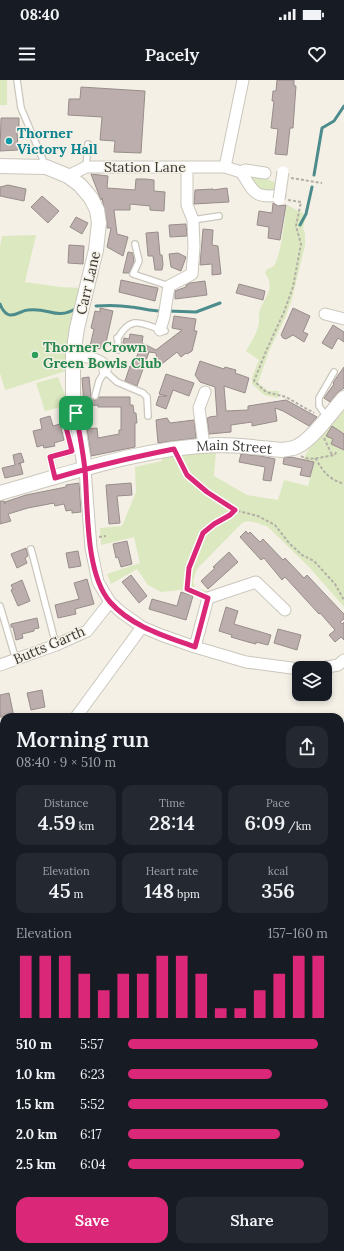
<!DOCTYPE html>
<html lang="en">
<head>
<meta charset="utf-8">
<style>
  body { margin:0; font-family:Lora,serif; background:#242831; color:#f1f3f6; height:100vh; display:flex; flex-direction:column; font-size:15px; white-space:nowrap }
  * { box-sizing:border-box; margin:0 }
  p { font-size:13px; color:#9ea1a6 }
  .icon { flex:none; width:22px; height:22px; fill:none; stroke:currentColor; stroke-width:2; stroke-linecap:round; stroke-linejoin:round }
  .map { position:relative; flex:1; overflow:hidden }
  .drawer { position:absolute; left:0px; top:633px; width:344px; height:538px; display:flex; flex-direction:column; background:#171b24; border-radius:12px 12px 0 0; box-shadow:0 2px 6px #0003 }
  .drawer>* { flex:none }
  .tools { position:absolute; left:292px; top:581px; display:grid; gap:8px }
  .tools a { display:grid; place-items:center; width:40px; height:40px; border-radius:8px; background:#171b24; box-shadow:0 2px 6px #0003; font-size:20px }
  .pin { position:absolute; display:grid; place-items:center; width:34px; height:34px; color:#fff; margin:-17px; border-radius:8px; box-shadow:0 2px 6px #0006 }
  .round { display:grid; place-items:center; flex:none; width:42px; height:42px; border-radius:12px; background:#242831 }
  .overview { display:flex; align-items:center; justify-content:space-between; height:68px; padding:0 16px }
  h1 { font-size:22px; font-weight:600; line-height:30px }
  .stats { display:grid; grid-template-columns:repeat(3,1fr); gap:6px; height:68px; padding:4px 16px }
  .stats div { display:grid; align-content:center; border-radius:10px; background:#242831; text-align:center }
  .stats b { font-size:20px; font-weight:600 }
  .stats small { font-size:11px; font-weight:400 }
  .stats p { font-size:11px }
  .chart { height:112px; padding:8px 16px }
  .chart p { display:flex; justify-content:space-between }
  .chart svg { width:100%; height:72px; margin-top:4px; stroke:#db2777; stroke-width:6 }
  .action { display:flex; gap:8px; margin-top:auto; padding:8px 16px }
  .action a { flex:1; height:46px; border-radius:12px; background:#db2777; color:#fff; font-size:16px; font-weight:600; line-height:46px; text-align:center }
  .action a+a { background:#242831; color:#f1f3f6 }
  ul { padding:0 16px; list-style:none; font-size:13px }
  li { display:grid; grid-template-columns:64px 48px 1fr; align-items:center; height:30px }
  li i { height:10px; border-radius:5px; background:#db2777 }
  .status { display:flex; justify-content:space-between; align-items:center; height:28px; padding:0 20px; background:#171b24; direction:ltr }
  .status svg { height:11px; fill:currentColor }
  header { display:flex; justify-content:space-between; align-items:center; height:52px; padding:0 16px; background:#171b24; font-size:18px; font-weight:600 }
  .map>svg:first-child { display:block }
  .green { fill:#dce8bf }
  .lines { fill:none; stroke-linecap:round; stroke-linejoin:round }
  .stream { stroke:#4c8c8c; stroke-width:3 }
  .building { fill:#bbaeac; stroke:#998d8b }
  .service-casing { stroke:#cbc7bd; stroke-width:8 }
  .minor-casing { stroke:#cbc7bd; stroke-width:13 }
  .tertiary-casing { stroke:#cbc7bd; stroke-width:16 }
  .path { stroke:#b2afa7; stroke-width:2; stroke-dasharray:3 2; stroke-linecap:butt }
  .service { stroke:#fff; stroke-width:5.5 }
  .minor { stroke:#fff; stroke-width:11 }
  .tertiary { stroke:#fff; stroke-width:14 }
  .minor-bridge-casing { stroke:#cbc7bd; stroke-width:13; stroke-linecap:butt }
  .minor-bridge { stroke:#fff; stroke-width:11 }
  .route-casing { stroke:#fff; stroke-width:8 }
  .route { stroke:#db2777; stroke-width:5 }
  .culture-dot { fill:#0f9aa8; stroke:#f4f0e6; stroke-width:1.5 }
  .leisure-dot { fill:#2e9e5b; stroke:#f4f0e6; stroke-width:1.5 }
  .labels { text-anchor:middle; dominant-baseline:central; stroke-width:3; stroke-linejoin:round; paint-order:stroke }
  .culture-label { font-size:14px; font-weight:bold; fill:#0d838f; stroke:#f4f0e6; text-anchor:start }
  .street-label { font-size:14px; fill:#3a3834; stroke:#f4f0e6 }
  .leisure-label { font-size:14px; font-weight:bold; fill:#27864d; stroke:#f4f0e6; text-anchor:start }
</style>
</head>
<body>
<div class="status"><b>08:40</b><svg viewBox="0 0 49 12"><path d="M0 12V9h3v3zM5 12V6h3v6zM10 12V3h3v9zM15 12V0h3v12zM26 1h20v11H26zM47 4h2v5h-2z"/></svg></div>
<header><svg class="icon" aria-label="menu" viewBox="0 0 24 24"><path d="M4 6h16M4 12h16M4 18h16"/></svg>Pacely<svg class="icon" aria-label="heart" viewBox="0 0 24 24"><path d="M12 20l-8-8c-3-5 5-10 8-4 3-6 11-1 8 4z"/></svg></header>
<div class="map">
<svg width="344" height="1171" viewBox="0 0 344 1171">
  <rect width="100%" height="100%" fill="#f4f0e6"/>
  <path class="green" d="M0,0H7V25H0Z
    M248,93L266,96L265,98L276,103V105L274,111L260,112Z
    M287,125L306,135L303,148L305,154V165L292,219L285,238L269,271L258,303L268,311H279L278,318L264,315L252,304V297L259,280L246,271C251,262 257,254 259,243C259,240 259,236 259,233C263,217 277,210 265,193L267,189C271,188 273,187 275,184C282,170 284,141 287,125Z
    M36,155L25,202L60,207L82,208L69,290L5,310L0,293V167L2,156Z
    M58,297L69,325L45,331L36,303Z
    M344,327V527L309,487L268,447L258,443L248,441L242,443L197,489L193,501L195,508L209,512L203,517L187,511L180,510L161,512L148,505L137,489L111,504L107,494L140,483L134,457L101,465L100,448L122,446L136,412L135,387L162,381V377L216,371L214,396L247,415L278,420L284,400L308,406L314,383L303,380C313,359 328,344 344,327Z
    M344,1059V1171H339L340,1068Z"/>
  <g class="lines">
    <path class="stream" d="M314,95L322,48L334,41L344,26
      M300,145L306,134L312,107
      M0,224C2,229 5,234 10,235C17,236 22,230 28,230C50,227 55,241 77,228
      M96,226C108,225 119,225 131,227C142,228 151,231 162,231
      M168,231L196,232L220,223"/>
  </g>
  <path class="building" d="M277,0H294V6H296L293,48H290L287,75L275,74L278,49L271,48L274,21H272L273,11H276Z
    M81,7L145,11L141,73L114,72L115,61L100,60L102,37L68,35L69,19H80Z
    M1,38H19V51H17L18,70L0,71Z
    M91,94L108,96L107,108L135,110L136,99H145L154,100V111L165,112L164,131L150,130V126L130,124V130H114L117,154L128,157L123,176L107,167L111,148H107V142L102,118L101,120Z
    M8,105L26,109L24,121L0,116V107Z
    M227,108L229,122L194,124L195,110L213,109V110Z
    M42,116L59,131L48,143L31,127Z
    M273,123L278,126L286,125L280,160L268,158L269,147L257,145L259,131L272,133Z
    M76,137L88,143L82,154L70,147Z
    M186,144L187,156L170,157L169,145Z
    M203,149L213,150L212,165L218,166L221,194L212,195V184L200,185Z
    M158,152L160,175H162L163,184L162,190H155L153,176H148L146,153Z
    M69,165L84,166L83,184L68,183Z
    M128,172L133,173L134,182L129,193H123Z
    M178,173L186,177L181,191L171,187L169,174Z
    M121,200L158,208L155,221L119,212Z
    M205,201L207,215L175,219V211L186,207V205L190,203Z
    M239,204L265,211L263,220L236,213Z
    M100,228L113,231L105,267L100,266V269L90,266L94,249L91,248L95,231L100,232Z
    M293,228L310,236L303,252L308,254L304,262L293,255L286,259L283,258L281,255Z
    M174,236L196,239L194,251H197L192,271L187,274L186,273L181,277L177,272L158,287L156,273L149,272L137,306L125,301L130,286L133,288L139,270L122,268L124,258L129,259L130,254L143,256L142,263L156,270L182,250L172,248Z
    M333,245L344,252V262L338,258L332,269L322,263Z
    M200,281L224,289L225,287L236,290L235,293L249,298L245,313L224,306L226,331L248,330V326L286,320L317,337L309,346L283,331L275,328L277,341L252,346V342L231,345V352L209,354L207,338H209V337L217,336L215,307L200,302L195,295Z
    M344,287V308L338,312L330,322L324,318L334,304L333,303L334,301Z
    M166,294L194,303L189,316L173,310L166,329L156,325L159,316H167L159,314Z
    M89,297L91,317L94,320H96L99,317H130V325H133L134,333H136L137,343H135V367L91,376L87,349L97,348L98,358L119,354V350H121V327H98V325L84,326L82,298Z
    M50,336L53,346L60,344L64,360L54,363L55,366L44,368L43,365L37,367L33,351L42,349L40,339Z
    M167,338L170,343L194,340L196,358L158,363L156,340Z
    M332,346L344,354V370L331,364L333,359L326,356Z
    M21,373L24,382L18,384L20,383L23,394L5,398L2,388L15,385L13,375Z
    M241,374L261,376L275,379L271,401L263,400L265,387L239,382Z
    M291,377L314,382L310,397L300,395L302,388L283,384L284,378Z
    M79,403L81,432L72,433V430L66,431L64,424L55,426L54,423L28,428L8,434L11,441L0,444V421H4L5,424V422L26,415L66,407V405Z
    M131,403L132,415L117,416L120,443L109,444L106,405Z
    M246,451L248,454L250,452L260,462L263,459L283,480L285,478L304,498L307,495L340,530L344,534V539L340,542L342,544L344,542V560L341,557L335,562L329,555L335,550L320,533L319,534L285,497L282,500L264,478L261,480L240,457Z
    M127,461L132,484L121,487L118,477L116,478L113,464Z
    M26,468L28,476L25,478L27,483L17,488L11,474Z
    M78,471L81,486L69,488L66,473Z
    M229,472L238,482L208,509L201,501L215,488L213,487Z
    M131,495L147,516L139,523L122,502Z
    M87,499L94,524L75,529L76,534L58,538L55,525L79,519L74,503Z
    M22,500L30,521L18,526L11,510L13,509L11,505Z
    M181,512L193,516L186,540L149,529L152,519L177,526Z
    M226,527L238,531L234,544L271,555L268,565L256,562V564L248,562L231,557L232,555L219,551Z
    M37,538L39,548L34,549V551L22,554L23,558L16,560L13,547H11V544Z
    M278,549L301,555L297,570L274,563Z
    M42,610L45,627L31,630L27,613Z
    M9,613L14,637H0V615Z"/>
  <g class="lines">
    <g class="service-casing">
      <path id="service" d="M17,0L21,28L46,87
        M86,87L88,64
        M193,140L219,136
        M135,164L139,181L133,194L169,206
        M117,258H118V270
        M118,258C132,233 143,245 165,251
        M95,316L99,301L105,291L117,302L143,313L147,317L148,336
        M327,337L319,326V318L334,292
        M55,397L50,377L72,371L63,335L75,333
        M31,469L56,565
        M0,526L16,580"/>
    </g>
    <g class="minor-casing">
      <path id="minor" d="M225,87L243,0
        M241,92L245,90L265,93
        M68,96L86,87H225L241,92C254,111 253,119 280,115
        M325,234L344,239
        M160,250L164,237L169,206L192,194L194,167L193,140L187,125V88
        M73,275C85,276 96,277 106,286L105,291
        M204,366L199,328L205,312
        M85,389L91,468L98,502L110,522L121,532L142,547L161,555L195,567L246,582L299,589
        M195,567L208,518L256,502L285,530
        M0,585L56,565L87,551L110,522
        M322,588L338,585L344,580
        M76,637L142,547
        M0,697H4"/>
    </g>
    <g class="tertiary-casing">
      <g id="tertiary">
        <path d="M0,86L46,87L68,96L80,105L91,118L97,130L99,143L96,170L77,248L73,275V314L85,389"/>
        <path id="s1" d="M0,413C71,393 144,367 218,365C239,365 261,368 282,370C288,369 293,369 298,366C313,359 332,331 344,318"/>
      </g>
    </g>
    <path class="path" d="M291,98L322,103
      M288,120L301,122L296,146L301,164L293,207L284,232L267,269L254,301L266,312L286,317L314,333
      M324,358L332,375
      M301,376C310,382 325,376 335,375L336,372
      M315,378C324,392 327,398 344,404
      M179,379L187,395L207,412L235,430L258,436L275,445L289,463L302,475L314,481L335,504L344,520
      M99,457L106,456
      M198,514L187,509C188,502 187,494 189,487C193,472 201,453 214,444C221,439 229,437 235,430
      M0,786L4,780
      M340,1052L344,1049
      M340,1171V1167"/>
    <use href="#service" class="service"/>
    <use href="#minor" class="minor"/>
    <use href="#tertiary" class="tertiary"/>
    <g class="minor-bridge-casing">
      <path id="minor-bridge" d="M279,119L283,92"/>
    </g>
    <use href="#minor-bridge" class="minor-bridge"/>
  </g>
  <g class="lines">
    <g class="route-casing">
      <path id="route" d="M76,333C79,352 83,371 85,390C88,427 85,493 110,522C132,547 165,556 195,567L208,518L187,509L189,488L203,453L214,444L230,435L235,430L207,412L187,395L174,369C134,377 95,386 55,398L50,377L72,371L63,335L76,333"/>
    </g>
    <use href="#route" class="route"/>
  </g>
  <circle class="culture-dot" cx="9" cy="61" r="4"/>
  <circle class="leisure-dot" cx="35" cy="275" r="4"/>
  <g class="labels">
    <g class="culture-label">
      <text x="17" y="53">Thorner<tspan x="17" dy="16">Victory Hall</tspan></text>
    </g>
    <g class="street-label">
      <text x="145" y="87">Station Lane</text>
      <text transform="translate(88 203) rotate(-77)">Carr Lane</text>
      <text stroke="none"><textPath href="#s1" startOffset="240">Main Street</textPath></text>
      <text transform="translate(49 565) rotate(-23)">Butts Garth</text>
    </g>
    <g class="leisure-label">
      <text x="43" y="267">Thorner Crown<tspan x="43" dy="16">Green Bowls Club</tspan></text>
    </g>
  </g>
</svg>
<div class="tools">
<a><svg class="icon" aria-label="layers" viewBox="0 0 24 24"><path d="M12 4l9 5-9 5-9-5zM3 14l9 5 9-5"/></svg></a>
</div>
<div class="pin" style="left:76px;top:333px;background:#1e9e55"><svg class="icon" aria-label="arrive" viewBox="0 0 24 24"><path d="M6 21V4h12l-3 4 3 4H6"/></svg></div>
<section class="drawer">
<div class="overview"><div><h1>Morning run</h1><p>08:40 · 9 × 510 m</p></div><a class="round"><svg class="icon" aria-label="share" viewBox="0 0 24 24"><path d="M12 15V3M7 8l5-5 5 5M5 13v7h14v-7"/></svg></a></div>
<div class="stats">
<div><p>Distance</p><b>4.59<small> km</small></b></div>
<div><p>Time</p><b>28:14</b></div>
<div><p>Pace</p><b>6:09<small> /km</small></b></div>
</div>
<div class="stats">
<div><p>Elevation</p><b>45<small> m</small></b></div>
<div><p>Heart rate</p><b>148<small> bpm</small></b></div>
<div><p>kcal</p><b>356</b></div>
</div>
<div class="chart"><p><span>Elevation</span>157–160 m</p>
<svg viewBox="0 0 160 44" preserveAspectRatio="none"><path d="M5 44V6M15 44V6M25 44V6M35 44V17M45 44V27M55 44V17M65 44V17M75 44V6M85 44V6M95 44V17M105 44V38M115 44V38M125 44V27M135 44V17M145 44V6M155 44V6"/></svg>
</div>
<ul>
<li><b>510 m</b>5:57<i style="width:95%"></i></li>
<li><b>1.0 km</b>6:23<i style="width:72%"></i></li>
<li><b>1.5 km</b>5:52<i style="width:100%"></i></li>
<li><b>2.0 km</b>6:17<i style="width:76%"></i></li>
<li><b>2.5 km</b>6:04<i style="width:88%"></i></li>
</ul>
<div class="action"><a>Save</a><a>Share</a></div>
</section>
</div>
</body>
</html>
